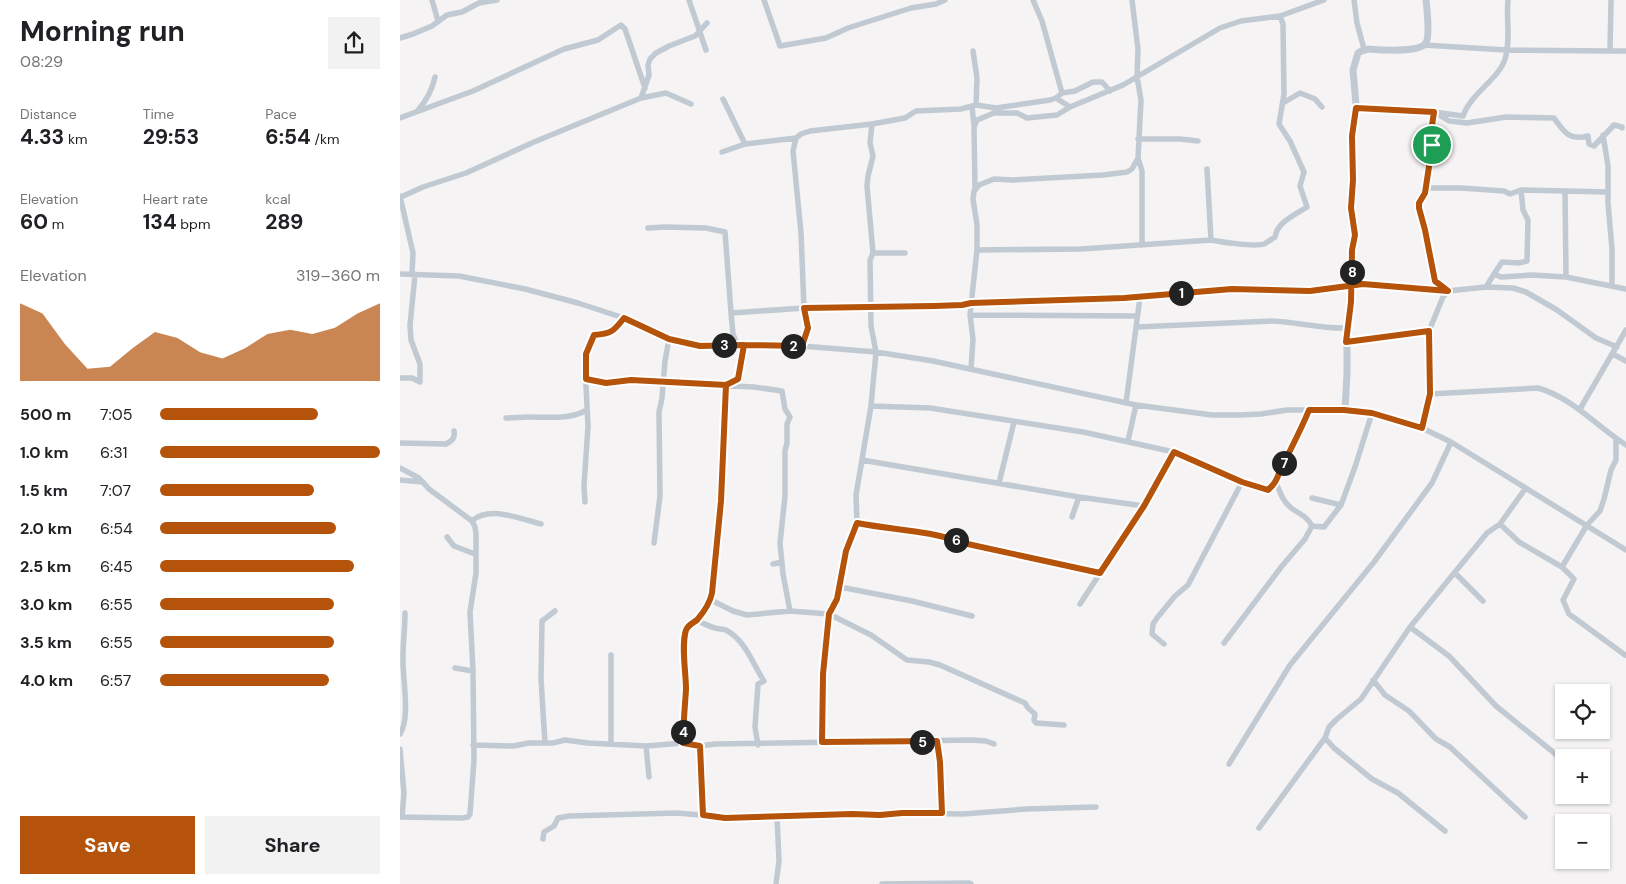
<!DOCTYPE html>
<html lang="en">
<head>
<meta charset="utf-8">
<style>
  body { margin:0; font-family:"DM Sans",sans-serif; background:#f2f2f2; color:#202124; height:100vh; display:flex; flex-direction:column; font-size:19px; white-space:nowrap }
  * { box-sizing:border-box; margin:0 }
  p { font-size:16px; color:#757577 }
  .icon { flex:none; width:28px; height:28px; fill:none; stroke:currentColor; stroke-width:2; stroke-linecap:round; stroke-linejoin:round }
  .map { position:relative; flex:1; overflow:hidden }
  .sheet { display:flex; flex-direction:column; background:#fff; width:400px }
  .sheet>* { flex:none }
  .fabs { position:absolute; left:1155px; top:684px; display:grid; gap:10px }
  .fabs a { display:grid; place-items:center; width:55px; height:55px; border-radius:0px; background:#fff; box-shadow:0 1px 4px #0004; font-size:25px }
  .pin { position:absolute; display:grid; place-items:center; width:42px; height:42px; color:#fff; margin:-21px; border:2px solid #fff; border-radius:50%; box-shadow:0 1px 5px #0007 }
  .km { position:absolute; width:25px; height:25px; margin:-12px; border-radius:50%; background:#222; color:#fff; font-size:14px; line-height:25px; text-align:center }
  .round { display:grid; place-items:center; flex:none; width:52px; height:52px; border-radius:0px; background:#f2f2f2 }
  .summary { display:flex; align-items:center; justify-content:space-between; height:85px; padding:0 20px }
  h1 { font-size:28px; font-weight:700; line-height:38px }
  .stats { display:grid; grid-template-columns:repeat(3,1fr); gap:8px; height:85px; padding:5px 20px }
  .stats div { display:grid; align-content:center }
  .stats b { font-size:21px; font-weight:700 }
  .stats small { font-size:14px; font-weight:400 }
  .stats p { font-size:14px }
  .chart { height:140px; padding:10px 20px }
  .chart p { display:flex; justify-content:space-between }
  .chart svg { width:100%; height:90px; margin-top:5px; fill:#b45309; opacity:.7 }
  .button { display:flex; gap:10px; margin-top:auto; padding:10px 20px }
  .button a { flex:1; height:58px; border-radius:0px; background:#b45309; color:#fff; font-size:20px; font-weight:700; line-height:58px; text-align:center }
  .button a+a { background:#f2f2f2; color:#202124 }
  ul { padding:0 20px; list-style:none; font-size:16px }
  li { display:grid; grid-template-columns:80px 60px 1fr; align-items:center; height:38px }
  li i { height:12px; border-radius:6px; background:#b45309 }
  main { display:flex; flex:1; min-height:0 }
  .map>svg:first-child { display:block }
  .lines { fill:none; stroke-linecap:round; stroke-linejoin:round }
  .minor { stroke:#c1cad2; stroke-width:5.5 }
  .tertiary { stroke:#c1cad2; stroke-width:7 }
  .route-casing { stroke:#fff; stroke-width:10 }
  .route { stroke:#b45309; stroke-width:6 }
</style>
</head>
<body>
<main>
<section class="sheet">
<div class="summary"><div><h1>Morning run</h1><p>08:29</p></div><a class="round"><svg class="icon" aria-label="share" viewBox="0 0 24 24"><path d="M12 15V3M7 8l5-5 5 5M5 13v7h14v-7"/></svg></a></div>
<div class="stats">
<div><p>Distance</p><b>4.33<small> km</small></b></div>
<div><p>Time</p><b>29:53</b></div>
<div><p>Pace</p><b>6:54<small> /km</small></b></div>
</div>
<div class="stats">
<div><p>Elevation</p><b>60<small> m</small></b></div>
<div><p>Heart rate</p><b>134<small> bpm</small></b></div>
<div><p>kcal</p><b>289</b></div>
</div>
<div class="chart"><p><span>Elevation</span>319–360 m</p>
<svg viewBox="0 0 160 44" preserveAspectRatio="none"><path d="M0 44V6L10 11L20 26L30 38L40 37L50 28L60 20L70 23L80 30L90 33L100 28L110 21L120 19L130 21L140 18L150 11L160 6V44z"/></svg>
</div>
<ul>
<li><b>500 m</b>7:05<i style="width:72%"></i></li>
<li><b>1.0 km</b>6:31<i style="width:100%"></i></li>
<li><b>1.5 km</b>7:07<i style="width:70%"></i></li>
<li><b>2.0 km</b>6:54<i style="width:80%"></i></li>
<li><b>2.5 km</b>6:45<i style="width:88%"></i></li>
<li><b>3.0 km</b>6:55<i style="width:79%"></i></li>
<li><b>3.5 km</b>6:55<i style="width:79%"></i></li>
<li><b>4.0 km</b>6:57<i style="width:77%"></i></li>
</ul>
<div class="button"><a>Save</a><a>Share</a></div>
</section>
<div class="map">
<svg width="1226" height="884" viewBox="0 0 1226 884">
  <rect width="100%" height="100%" fill="#f5f3f3"/>
  <g class="lines">
    <path class="minor" d="M32,0L38,21
      M289,0L306,50
      M364,0L380,46L426,38L448,28L511,8L536,4L545,0
      M633,0L642,21L662,93
      M732,0L738,49L737,77L741,100L738,158L742,171V245
      M954,0L957,23L964,49
      M1211,0L1210,51H1226
      M0,38L13,34L32,26L47,15L62,12L79,3L97,0
      M1024,45L1106,50L1210,51
      M573,51L577,78L576,105
      M241,98L266,93L291,104
      M656,98L670,107
      M323,99L345,144
      M883,103L900,93L915,99L922,107
      M572,107L574,125
      M956,108L1034,112L1049,121L1067,123L1106,117L1154,118C1164,132 1169,141 1188,136L1189,144L1194,146L1214,125L1222,127V128
      M18,110C27,100 32,91 35,77
      M0,118L73,91L164,49L198,40L221,25L225,29L245,88
      M1203,135L1208,166V203L1212,249V286
      M396,138L393,151L401,233L404,308L408,328L402,346
      M738,139H780L798,141
      M322,152L345,144L396,138L401,134L410,131L472,124L505,118L516,111L561,109L576,105L596,108L650,100L656,98L662,93L675,91L693,82H702L710,91
      M807,169L811,240
      M1026,188H1061L1104,191L1110,194L1121,190L1123,210L1128,220L1127,261L1119,263L1102,262L1094,274
      M575,190L574,127L577,120L594,113H617L627,118L657,115L670,107L723,85L820,28L841,21L880,16L924,0
      M1165,191L1208,192
      M0,196L13,253L12,275
      M1,197L23,187L66,173L134,142L241,98L249,75L248,65L250,59L256,53L269,46L295,36L307,23
      M248,228L265,227L306,228L325,232L331,313L333,334L337,344
      M577,250L681,249L811,240C821,242 855,247 864,244C868,242 872,239 875,237C877,222 895,215 907,207L900,186L904,172L890,141L879,124L884,94L883,24L880,16
      M473,253H505
      M0,274L59,276L125,289L178,303L224,318L269,339L300,346L337,344L402,346L476,352L533,361L736,405L812,415H840L861,414L887,410H945L972,413L1022,428L1051,442L1226,550
      M15,275L10,325L11,340L20,364V382
      M1166,277L1226,289
      M1086,287L1094,274L1101,277L1132,275L1166,277L1165,191L1121,190
      M1048,291L1035,281L1025,230L1019,208V203L1025,193L1030,160L1033,149L1031,131L1034,112L1063,116C1071,93 1099,79 1105,59C1111,41 1106,19 1108,0
      M331,313L404,308L563,305L571,303L724,298L831,289L910,291L963,284L1048,291L1086,287L1113,288L1126,292L1157,310L1196,338L1217,347
      M570,315L737,316
      M737,327L872,321C897,322 922,329 947,328
      M946,342L1029,331
      M1213,354L1226,361
      M571,369L573,339L570,315L577,250V225L573,199L574,191L579,185L594,179L613,180L703,175L727,172L732,169L738,158
      M0,378H12L20,382
      M187,379L205,383L231,381L354,387L382,391L385,409L390,417L387,424V443L385,451V496L380,543L383,574L390,611
      M1030,394L1138,388C1173,398 1196,426 1226,445
      M726,403L740,297
      M471,406L530,408L683,432L774,452L744,506L680,604
      M1180,409L1226,330
      M106,418C114,418 122,417 129,417C149,417 169,420 187,410
      M1022,428L1030,394L1029,331L1043,297L1048,291
      M1216,439V460L1211,470L1204,499L1200,511L1187,525L1162,567L1174,579L1163,600L1169,614L1225,655
      M728,441L736,405
      M0,443L46,444C53,440 55,438 54,431
      M774,452L842,482L869,490C877,482 877,477 882,467C891,448 901,430 909,410
      M462,460L679,497L744,506
      M0,468L19,478L29,489L72,521L75,527L76,534V573L70,612L73,671L74,760L70,814L68,817L62,818L0,817
      M0,480L23,482
      M876,482C880,493 884,504 894,510C902,515 907,517 912,526
      M599,483L614,422
      M912,498L941,505L955,467L972,413
      M185,502L184,486L188,426L185,366L186,354L194,335C211,334 213,331 224,318
      M672,517L679,497
      M72,521C89,505 121,519 141,524
      M457,523C492,531 530,530 563,543L700,573
      M1100,524L1119,542L1162,567
      M912,526L924,527L941,505
      M47,537L54,546L75,554
      M254,543L260,496L259,412L262,398L265,361L269,339
      M373,564L382,562
      M1055,573L1083,601
      M440,587L512,601L572,616
      M311,600L333,611L347,615L390,611L429,614L471,635L507,660L529,662L540,665L625,703L628,708L635,714L634,720L636,723L664,725
      M296,620C302,623 308,626 315,628C319,629 323,629 326,630C346,641 352,663 364,681L358,684L355,727L358,745
      M1010,627L1087,533L1100,524L1125,489
      M824,643L882,566L905,539L912,526
      M764,644L752,634L753,624L757,618L775,596L788,585L842,482
      M55,668L73,671
      M973,680L985,695L1009,711L1036,739L1050,747L1125,817
      M0,734C11,718 2,676 3,657C3,642 5,628 5,613
      M925,738L934,748L972,779L998,793L1045,831
      M537,741L540,762L542,813
      M422,742L423,674L429,614L437,599L446,551L457,523L456,495L471,406L476,352L471,326L470,260L473,253L467,186L468,176L473,156L470,143L472,124
      M145,743L141,679L142,621L155,611
      M283,743L286,688L284,665L286,631C288,625 293,623 297,619C304,612 310,603 312,593L321,501L326,385L338,379L344,345
      M211,744V655
      M73,745L113,746L129,743H153L165,740L188,743L246,746L283,743L300,746L315,744L572,740L586,741L594,744
      M246,746L249,777
      M300,746L303,815
      M0,749L4,793L2,817
      M829,764L890,665L974,562L1032,483L1051,442
      M859,828L925,738L929,727L937,719L961,699L1010,627L1049,656L1096,706L1158,756
      M143,839L144,832L154,826L158,818L169,816L277,813L325,817L452,814L480,815L502,813L563,814L626,809L696,807
      M376,884L379,861L377,816
      M482,884L569,883L571,884"/>
    <path class="tertiary" d="M945,410L947,373V328L951,302L952,250L955,235L951,208L953,180L952,136L956,105L953,70L958,53C965,48 972,49 981,50C991,50 1020,52 1026,43C1030,35 1027,9 1026,0"/>
  </g>
  <g class="lines">
    <g class="route-casing">
      <path id="route" d="M1032,145L1033,150L1030,160L1025,193L1019,203V208L1025,230L1035,281L1048,291L963,284L910,291L832,289L724,298L571,303L562,305L534,306L404,308L408,328L402,346L344,345L338,379L326,385L231,380L206,383L186,379V354L194,335C211,334 214,331 224,318L269,339L300,346L344,345L338,379L326,385L321,501L312,593C310,603 303,613 297,620C293,623 288,625 286,630C281,646 286,672 286,689C285,707 283,725 283,743L300,746L303,815L325,818L452,814L480,815L502,813H542L540,762L537,741L422,742L423,674L429,614L437,599L446,551L457,523C492,530 530,530 563,543L700,573L744,506L774,452L842,482L868,490C877,482 877,477 882,467C891,448 901,430 909,410H944L972,413L1022,428L1030,394L1029,331L946,342L951,302L952,250L955,235L951,208L953,180L952,136L956,108L1034,112L1031,132L1032,145"/>
    </g>
    <use href="#route" class="route"/>
  </g>
</svg>
<div class="fabs">
<a><svg class="icon" aria-label="locate" viewBox="0 0 24 24"><circle cx="12" cy="12" r="6"/><path d="M12 2v4M12 18v4M2 12h4M18 12h4"/></svg></a>
<a>+</a>
<a>−</a>
</div>
<div class="pin" style="left:1032px;top:145px;background:#1e9e55"><svg class="icon" aria-label="arrive" viewBox="0 0 24 24"><path d="M6 21V4h12l-3 4 3 4H6"/></svg></div>
<b class="km" style="left:781px;top:293px">1</b>
<b class="km" style="left:393px;top:346px">2</b>
<b class="km" style="left:324px;top:345px">3</b>
<b class="km" style="left:283px;top:732px">4</b>
<b class="km" style="left:522px;top:742px">5</b>
<b class="km" style="left:556px;top:540px">6</b>
<b class="km" style="left:884px;top:463px">7</b>
<b class="km" style="left:952px;top:272px">8</b>
</div>
</main>
</body>
</html>
